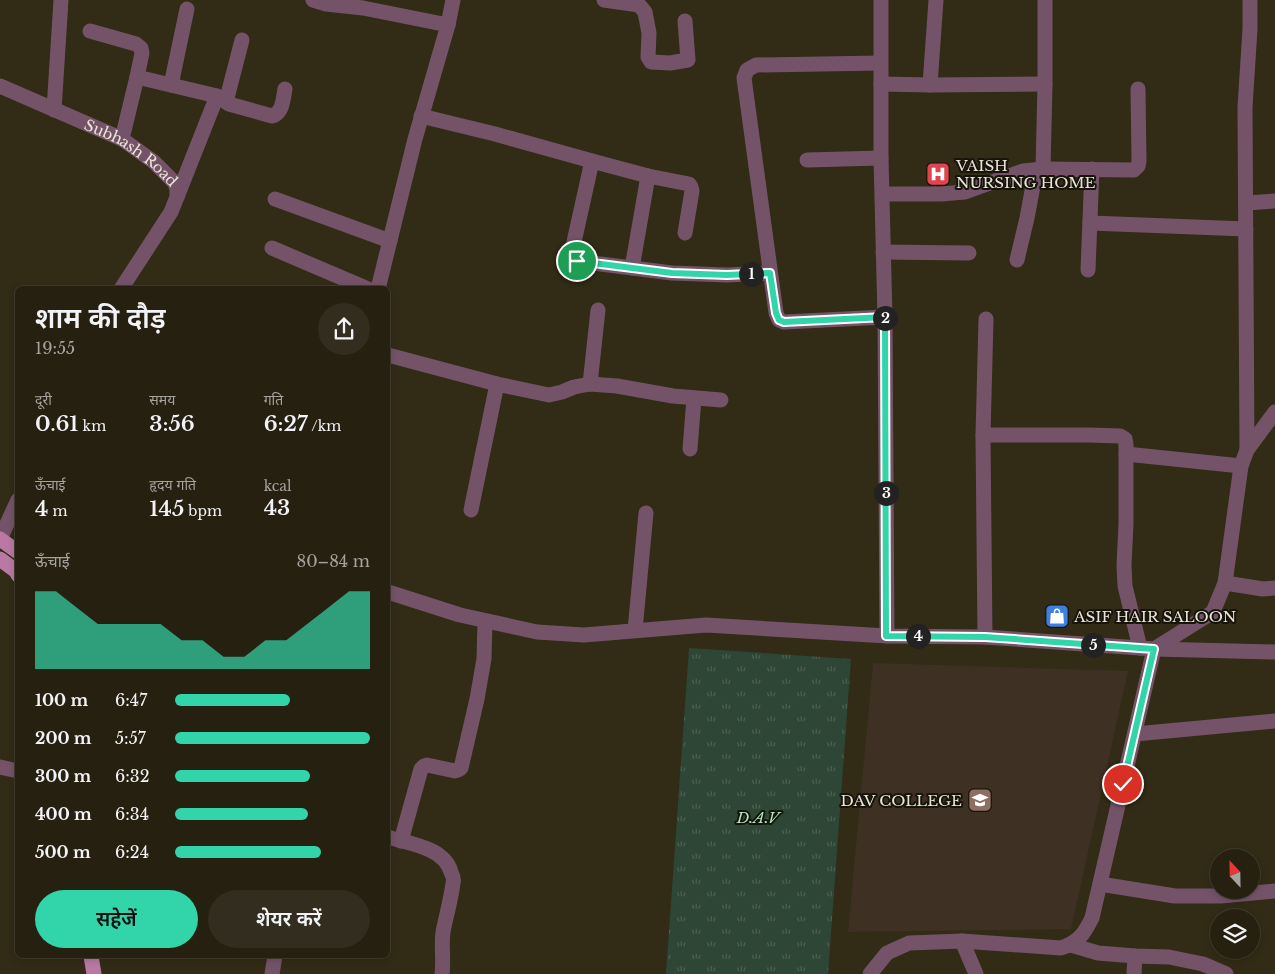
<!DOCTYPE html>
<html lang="hi">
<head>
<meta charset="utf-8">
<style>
  body { margin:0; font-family:"Libre Baskerville","Noto Sans Devanagari",serif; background:#322d1e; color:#f1f3f6; height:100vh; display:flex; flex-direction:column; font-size:19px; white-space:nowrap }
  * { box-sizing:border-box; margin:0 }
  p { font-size:16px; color:#a4a39f }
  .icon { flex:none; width:28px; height:28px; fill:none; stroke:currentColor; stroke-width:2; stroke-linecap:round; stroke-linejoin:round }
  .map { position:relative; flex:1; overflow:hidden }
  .sheet { position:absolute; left:15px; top:286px; width:375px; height:672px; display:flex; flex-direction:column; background:#262010; border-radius:8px; box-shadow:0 2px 8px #0003,0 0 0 1px #423e30 }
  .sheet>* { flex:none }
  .needle { width:32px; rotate:338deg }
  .buttons { position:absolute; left:1210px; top:849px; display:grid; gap:10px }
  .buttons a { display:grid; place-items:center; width:50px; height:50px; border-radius:50%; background:#262010; box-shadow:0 2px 8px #0003,0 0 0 1px #423e30; font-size:25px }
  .pin { position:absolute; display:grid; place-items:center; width:42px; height:42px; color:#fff; margin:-21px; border:2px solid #fff; border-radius:50%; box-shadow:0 1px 5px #0007 }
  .km { position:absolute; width:25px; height:25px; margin:-12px; border-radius:50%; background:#222; color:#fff; font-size:14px; line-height:25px; text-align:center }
  .round { display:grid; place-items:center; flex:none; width:52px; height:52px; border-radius:26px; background:#322d1e }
  .head { display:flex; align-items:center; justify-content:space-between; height:85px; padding:0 20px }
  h1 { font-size:28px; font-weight:600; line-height:38px }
  .metrics { display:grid; grid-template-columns:repeat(3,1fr); gap:8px; height:85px; padding:5px 20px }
  .metrics div { display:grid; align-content:center }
  .metrics b { font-size:21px; font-weight:600 }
  .metrics small { font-size:14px; font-weight:400 }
  .metrics p { font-size:14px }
  .chart { height:140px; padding:10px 20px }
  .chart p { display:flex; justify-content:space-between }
  .chart svg { width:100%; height:90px; margin-top:5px; fill:#32d4a9; opacity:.7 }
  .button { display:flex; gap:10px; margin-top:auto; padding:10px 20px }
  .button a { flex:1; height:58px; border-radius:30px; background:#32d4a9; color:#111; font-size:20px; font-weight:600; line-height:58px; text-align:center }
  .button a+a { background:#322d1e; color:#f1f3f6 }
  ul { padding:0 20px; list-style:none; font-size:16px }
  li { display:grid; grid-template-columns:80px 60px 1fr; align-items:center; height:38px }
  li i { height:12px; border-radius:6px; background:#32d4a9 }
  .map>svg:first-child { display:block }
  .education { fill:#3e3023 }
  .grass { fill:url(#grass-tufts) }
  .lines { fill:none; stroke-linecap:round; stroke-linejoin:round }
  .minor { stroke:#745369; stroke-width:15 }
  .major { stroke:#ba79a5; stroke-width:15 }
  .route-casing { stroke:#fff; stroke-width:10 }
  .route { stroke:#32d4a9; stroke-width:6 }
  .labels { text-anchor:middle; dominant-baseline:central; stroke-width:4; stroke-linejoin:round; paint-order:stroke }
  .street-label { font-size:15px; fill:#e9e4d7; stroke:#17140b }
  .poi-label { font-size:15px; fill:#e9e4d7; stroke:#17140b; text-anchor:start }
  .park-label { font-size:15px; font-style:italic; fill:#adebbf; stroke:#17140b }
</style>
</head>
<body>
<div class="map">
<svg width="1275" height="974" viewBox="0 0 1275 974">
  <defs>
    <pattern id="grass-tufts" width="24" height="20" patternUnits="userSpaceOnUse" patternTransform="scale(1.25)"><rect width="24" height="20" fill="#2d4635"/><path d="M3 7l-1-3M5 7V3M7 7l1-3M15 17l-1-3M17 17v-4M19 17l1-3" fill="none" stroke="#4b6152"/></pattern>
  </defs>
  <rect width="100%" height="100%" fill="#322b16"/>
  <path class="education" d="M873,663L1128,671L1071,929L848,932Z"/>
  <path class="grass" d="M689,648L851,659L828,974H666Z"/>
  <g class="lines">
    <g class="minor">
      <path d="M313,0L326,4L363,8L448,25"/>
      <path d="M604,0L639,5L645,12L649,33L648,57L651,62L670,63L688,60L685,21"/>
      <path d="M881,0V158L885,317L887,636"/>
      <path d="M90,31L136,44L141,48L142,53L137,77L122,139"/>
      <path d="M880,63L756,65L747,70L744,78L776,313L779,320L784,322L885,317"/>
      <path d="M137,77L217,96L229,104L272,116C283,113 283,99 285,89"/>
      <path d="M881,84L930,85L1045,84"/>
      <path d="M171,85L187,9"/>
      <path d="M930,85L936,0"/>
      <path id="s1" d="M0,86L122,139L154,162L175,183L177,190V197L171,212L121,289"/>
      <path d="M226,102L242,40"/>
      <path d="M54,110L61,0"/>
      <path d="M421,116L495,134L592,161L648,176L689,184L691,187L692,191L685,233"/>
      <path d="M807,160L881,158"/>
      <path d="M592,161L572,251L573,257L577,261L672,273L727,275L770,273"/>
      <path d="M1043,169L1045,84V0"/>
      <path d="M883,194H941L965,192L1023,171L1043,169L1134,170L1138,166L1139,161L1138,89"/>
      <path d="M177,197L217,96"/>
      <path d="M275,199L390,241"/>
      <path d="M1246,203L1275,201"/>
      <path d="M1090,223L1246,229"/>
      <path d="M272,248L368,289"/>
      <path d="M883,252L969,253"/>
      <path d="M1017,260L1027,218L1036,170"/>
      <path d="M632,268L648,176"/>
      <path d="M1088,270L1092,169"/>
      <path d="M378,289L415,139L448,25L453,0"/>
      <path d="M388,355L497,384L549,395L562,392L574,387L590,384L617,386L673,396L721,400"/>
      <path d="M590,384L598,310"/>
      <path d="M983,435H1089L1120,436L1125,439L1126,444V524L1124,565L1125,586L1140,648"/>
      <path d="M690,449L694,398"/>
      <path d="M1247,450L1245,107L1250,29V0"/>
      <path d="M1126,454L1241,466"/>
      <path d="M471,510L497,384"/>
      <path d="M0,539L18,500"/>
      <path d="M1225,583L1263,589L1275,588"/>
      <path d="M388,592L460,615L537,632L584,635L706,625L887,636L985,637L1154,649L1275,652"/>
      <path d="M635,630L646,513"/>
      <path d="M985,637L983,435L986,319"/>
      <path d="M1135,734L1275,721"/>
      <path d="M0,767L18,771"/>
      <path d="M388,837C409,844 444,847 451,872C453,876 454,880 453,883C451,900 446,916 443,932C441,946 444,960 442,974"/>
      <path d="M401,841L421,769L424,766L427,765L455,771L458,770L461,768L477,699L484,659L485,621"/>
      <path d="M1100,884L1175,896H1221L1275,891"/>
      <path d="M962,941L976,974"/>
      <path d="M1071,945L1098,953L1135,956L1169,957L1203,964L1226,974"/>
      <path d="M272,974L275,956"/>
      <path d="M870,974L887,953L909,943L962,941L1061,948C1079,942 1084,934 1092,918L1154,649L1213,612L1225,583L1241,466L1247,450L1275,412"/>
      <path d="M1134,974L1135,956"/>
    </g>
    <path class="major" d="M0,539L18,552
      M0,559L16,571L18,575
      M91,956L94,974"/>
  </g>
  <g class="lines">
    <g class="route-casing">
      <path id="route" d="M577,261L672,273L727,275L770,273L776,313L779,320L784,322L885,317L886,636L985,637L1154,649L1123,784"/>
    </g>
    <use href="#route" class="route"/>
  </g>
  <defs>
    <g id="hospital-square" transform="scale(1.25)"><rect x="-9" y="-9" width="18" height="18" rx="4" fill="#e0444e" stroke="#17140b"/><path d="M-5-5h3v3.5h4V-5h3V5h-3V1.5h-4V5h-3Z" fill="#fff"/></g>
    <g id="shop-square" transform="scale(1.25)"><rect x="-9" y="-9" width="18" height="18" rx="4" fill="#3f7fe0" stroke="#17140b"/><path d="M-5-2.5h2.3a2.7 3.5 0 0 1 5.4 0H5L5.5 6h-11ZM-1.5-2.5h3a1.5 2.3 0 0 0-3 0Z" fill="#fff"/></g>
    <g id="university-square" transform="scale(1.25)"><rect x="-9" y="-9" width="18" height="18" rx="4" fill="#8d6e63" stroke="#17140b"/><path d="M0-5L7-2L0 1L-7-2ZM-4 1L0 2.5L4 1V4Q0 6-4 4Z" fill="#fff"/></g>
  </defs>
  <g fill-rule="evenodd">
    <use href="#hospital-square" x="938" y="174"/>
    <use href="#shop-square" x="1057" y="616"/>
    <use href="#university-square" x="980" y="800"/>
  </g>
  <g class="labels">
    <g class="street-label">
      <text stroke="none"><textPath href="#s1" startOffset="148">Subhash Road</textPath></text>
    </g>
    <g class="poi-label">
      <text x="956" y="165">VAISH<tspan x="956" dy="17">NURSING HOME</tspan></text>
      <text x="1074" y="616">ASIF HAIR SALOON</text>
      <text x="962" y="800" text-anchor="end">DAV COLLEGE</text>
    </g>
    <g class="park-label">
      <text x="758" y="817">D.A.V</text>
    </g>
  </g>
</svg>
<div class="buttons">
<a><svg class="needle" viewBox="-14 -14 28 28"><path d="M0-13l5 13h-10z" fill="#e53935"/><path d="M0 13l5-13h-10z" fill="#a4a39f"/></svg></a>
<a><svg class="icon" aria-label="layers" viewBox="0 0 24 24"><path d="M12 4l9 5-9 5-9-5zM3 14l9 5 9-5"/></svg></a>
</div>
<div class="pin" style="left:577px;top:261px;background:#1e9e55"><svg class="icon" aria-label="arrive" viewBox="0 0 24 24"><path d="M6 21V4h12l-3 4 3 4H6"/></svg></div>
<div class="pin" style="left:1123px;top:784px;background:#d93025"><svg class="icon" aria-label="check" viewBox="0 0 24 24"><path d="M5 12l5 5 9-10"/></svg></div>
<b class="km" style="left:751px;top:274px">1</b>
<b class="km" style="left:885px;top:318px">2</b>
<b class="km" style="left:886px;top:493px">3</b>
<b class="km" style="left:918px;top:636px">4</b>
<b class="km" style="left:1093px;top:645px">5</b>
<section class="sheet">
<div class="head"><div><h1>शाम की दौड़</h1><p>19:55</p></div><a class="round"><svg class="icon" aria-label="share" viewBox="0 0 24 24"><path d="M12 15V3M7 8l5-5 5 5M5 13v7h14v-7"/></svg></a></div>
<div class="metrics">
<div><p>दूरी</p><b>0.61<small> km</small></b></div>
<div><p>समय</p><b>3:56</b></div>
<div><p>गति</p><b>6:27<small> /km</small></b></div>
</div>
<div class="metrics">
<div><p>ऊँचाई</p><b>4<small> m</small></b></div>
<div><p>हृदय गति</p><b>145<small> bpm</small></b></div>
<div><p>kcal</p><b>43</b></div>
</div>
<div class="chart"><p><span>ऊँचाई</span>80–84 m</p>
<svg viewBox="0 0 160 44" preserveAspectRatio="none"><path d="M0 44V6L10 6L20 14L30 22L40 22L50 22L60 22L70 30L80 30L90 38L100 38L110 30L120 30L130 22L140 14L150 6L160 6V44z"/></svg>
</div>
<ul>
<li><b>100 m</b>6:47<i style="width:59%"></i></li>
<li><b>200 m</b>5:57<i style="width:100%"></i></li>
<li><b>300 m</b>6:32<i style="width:69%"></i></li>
<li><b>400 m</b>6:34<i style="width:68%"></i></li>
<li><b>500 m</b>6:24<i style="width:75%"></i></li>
</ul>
<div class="button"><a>सहेजें</a><a>शेयर करें</a></div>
</section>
</div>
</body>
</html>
